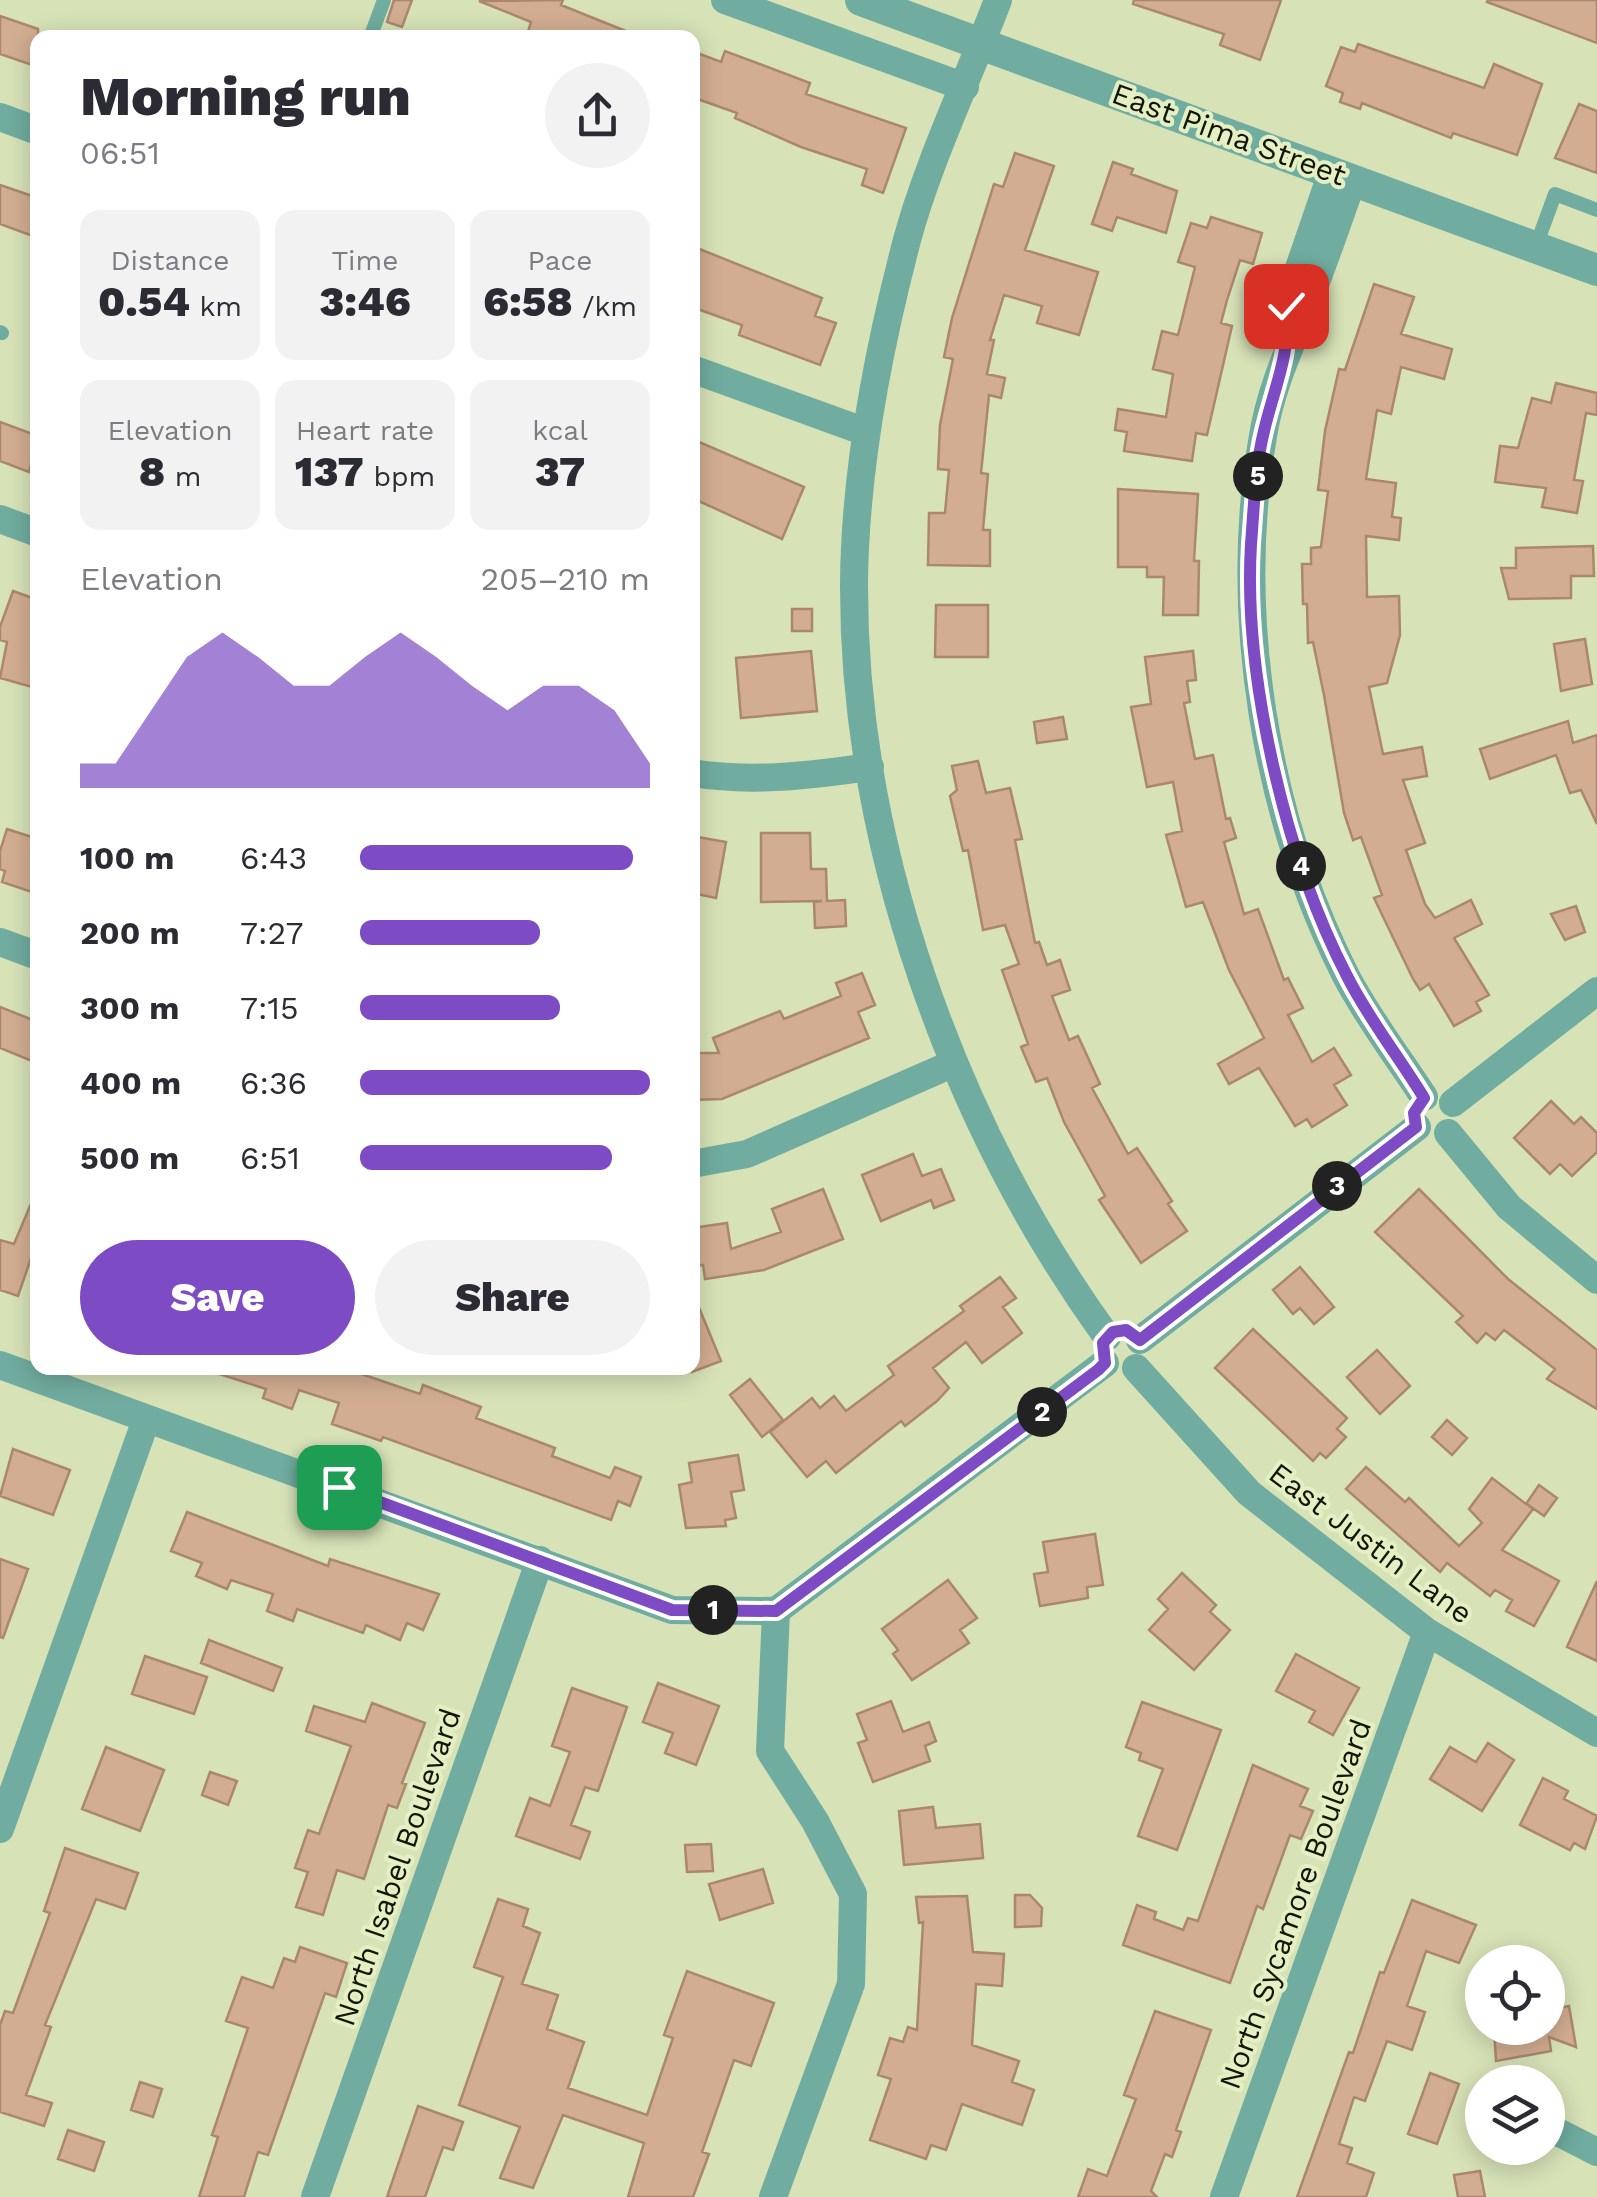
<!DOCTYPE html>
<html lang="en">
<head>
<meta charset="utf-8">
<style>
  body { margin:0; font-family:"Work Sans",sans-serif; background:#f2f2f3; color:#2b2b33; height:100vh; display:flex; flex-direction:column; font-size:38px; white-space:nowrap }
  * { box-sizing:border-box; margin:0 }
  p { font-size:32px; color:#7c7c81 }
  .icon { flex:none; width:55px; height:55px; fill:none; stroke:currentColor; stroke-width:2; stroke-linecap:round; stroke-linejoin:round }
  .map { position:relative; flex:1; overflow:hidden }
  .details { position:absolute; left:30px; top:30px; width:670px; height:1345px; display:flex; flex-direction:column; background:#fff; border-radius:20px; box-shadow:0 5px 25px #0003 }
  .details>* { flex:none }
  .controls { position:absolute; left:1465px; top:1945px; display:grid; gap:20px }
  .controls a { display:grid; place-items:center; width:100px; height:100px; border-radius:50%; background:#fff; box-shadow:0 5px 25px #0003; font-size:50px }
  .pin { position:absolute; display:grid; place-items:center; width:85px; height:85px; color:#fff; margin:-42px; border-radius:20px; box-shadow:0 5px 15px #0006 }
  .km { position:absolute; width:50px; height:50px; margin:-25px; border-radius:50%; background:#222; color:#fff; font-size:28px; line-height:50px; text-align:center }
  .round { display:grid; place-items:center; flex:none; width:105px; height:105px; border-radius:52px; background:#f2f2f3 }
  .overview { display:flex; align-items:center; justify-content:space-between; height:170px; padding:0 50px }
  h1 { font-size:55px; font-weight:800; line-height:75px }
  .figures { display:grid; grid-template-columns:repeat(3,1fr); gap:15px; height:170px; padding:10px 50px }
  .figures div { display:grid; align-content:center; border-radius:20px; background:#f2f2f3; text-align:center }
  .figures b { font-size:42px; font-weight:800 }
  .figures small { font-size:28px; font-weight:400 }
  .figures p { font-size:28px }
  .chart { height:280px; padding:20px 50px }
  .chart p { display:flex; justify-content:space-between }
  .chart svg { width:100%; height:180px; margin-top:10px; fill:#7d4cc4; opacity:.7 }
  .button { display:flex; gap:20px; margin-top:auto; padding:20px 50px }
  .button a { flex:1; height:115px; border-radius:60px; background:#7d4cc4; color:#fff; font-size:40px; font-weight:800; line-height:115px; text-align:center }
  .button a+a { background:#f2f2f3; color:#2b2b33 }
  ul { padding:0 50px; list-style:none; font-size:32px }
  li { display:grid; grid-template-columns:160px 120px 1fr; align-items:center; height:75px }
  li i { height:25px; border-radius:12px; background:#7d4cc4 }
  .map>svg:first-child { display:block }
  .building { fill:#d2ad91; stroke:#ab886d; stroke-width:2.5 }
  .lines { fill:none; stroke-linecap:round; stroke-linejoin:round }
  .service { stroke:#70ac9f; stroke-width:14 }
  .minor { stroke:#70ac9f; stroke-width:28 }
  .tertiary { stroke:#70ac9f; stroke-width:32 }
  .route-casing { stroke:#fff; stroke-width:20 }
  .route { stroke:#7d4cc4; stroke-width:12 }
  .labels { text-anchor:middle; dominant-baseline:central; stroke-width:8; stroke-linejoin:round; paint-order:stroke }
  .street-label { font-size:30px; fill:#121607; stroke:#e4efc4 }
</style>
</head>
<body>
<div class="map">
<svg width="1597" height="2197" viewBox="0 0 1597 2197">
  <rect width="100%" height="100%" fill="#d7e2b7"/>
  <path class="building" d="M394,0H412L402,27L387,22Z
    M563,0L561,5L643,38H526L531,22L479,1Z
    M1134,0H1281L1260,60L1220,45L1224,34L1133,4Z
    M1488,0H1597V43L1487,2Z
    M0,16L38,29V67L0,54Z
    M1358,44L1484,88L1494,64L1542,84L1517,155L1453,133L1451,138L1362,103L1360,109L1340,102L1343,93L1326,86L1341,47L1355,52Z
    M692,51L721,62L725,51L810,83L806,94L906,128L883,193L862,185L867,169L801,147L735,118L737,113L692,97Z
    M1579,104L1597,111V173L1555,158Z
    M1015,153L1054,166L1025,250L1098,272L1079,335L1037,323L1042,306L1004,295L990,340H994L987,374L1005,378L1001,398L989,395L981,473L988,474L983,530H990V566L928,565L929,513H945L949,470L938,469L940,425L953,359L944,357L952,318L994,184L1003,187Z
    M1113,162L1133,169L1131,174L1177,191L1166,233L1117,217L1112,231L1092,224Z
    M0,185L38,198V238L0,224Z
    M1211,217L1262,233L1253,264L1240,260L1227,300L1221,323L1232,326L1207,435L1196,433L1192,461L1124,451L1127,432L1115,430L1118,409L1166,417L1173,374L1153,369L1162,331L1178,335L1195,267L1178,262L1191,223L1207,228Z
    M692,246L822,298L815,316L836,323L820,365L739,335L742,325L692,307Z
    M1374,284L1414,297L1401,334L1452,349L1444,379L1401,367L1391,414L1377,410L1366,479L1396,483L1392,517L1401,518L1399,540L1366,536L1367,597L1399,596L1400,635L1387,683L1369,687L1383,754L1422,747L1427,776L1403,780L1425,843L1406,850L1425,904L1435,918L1471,900L1482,924L1454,938L1489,995L1476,1002L1481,1011L1454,1026L1429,984L1420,990L1413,979L1374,898L1382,895L1361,837L1353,840L1344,813L1324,695L1313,642L1308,643L1307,604H1303L1302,564H1311V548L1321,547L1328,491L1318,490L1325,431L1339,369L1345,370Z
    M1556,383L1597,393V415L1586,413L1574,480L1583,481L1577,513L1542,507L1546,488L1495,482L1500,446L1518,448L1532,398L1551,403Z
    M0,422L38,436L29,472L0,461Z
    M692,439L804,487L782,539L692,498Z
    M1118,489L1198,494L1194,561H1199L1198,615H1163L1164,577H1147V567H1118Z
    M1593,546L1594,576H1571V598L1509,599L1501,568H1516V548Z
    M13,591L38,600V670L32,687L0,678L7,642L0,640V627Z
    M936,605H988V657H935Z
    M792,609H812V631H792Z
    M1585,639L1592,684L1561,691L1554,644Z
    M811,651L817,711L741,718L736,658Z
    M1193,651L1196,680L1187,681L1190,702L1184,703L1195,759L1213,755L1226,819L1230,818L1236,838L1224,842L1244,914L1258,909L1284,980L1288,978L1303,1008L1288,1015L1312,1062L1334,1048L1351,1075L1334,1085L1347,1105L1312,1127L1307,1119L1295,1126L1259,1068L1229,1084L1218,1064L1264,1038L1229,970L1203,902L1186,907L1166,835L1182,831L1173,782L1147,787L1131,707L1151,704L1145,657Z
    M1063,717L1067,739L1037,743L1034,722Z
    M1568,721L1573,743L1597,735V824L1581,790L1570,793L1556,755L1490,779L1480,749Z
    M978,761L986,793L1010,788L1022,839L1015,840L1035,943L1039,942L1047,965L1060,960L1070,990L1052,996L1069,1040L1078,1036L1100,1084L1092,1088L1128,1154L1137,1148L1172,1201L1168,1204L1187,1231L1141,1263L1099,1200L1105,1196L1064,1122L1047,1078L1036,1082L1021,1047L1028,1044L1002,970L1019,964L1005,925L983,930L968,850L963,851L950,796L957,790L952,766Z
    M7,829L38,839V894L2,882L5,871L0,869V851Z
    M761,833H810L811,869H826L827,901L845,900L846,926L815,928L814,902L822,901L761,902Z
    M692,836L726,842L716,898L692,893Z
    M1576,906L1585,932L1565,940L1551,914Z
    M862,973L875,1005L858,1012L869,1038L722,1099L692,1100V1053H719L713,1038L780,1011L784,1019L841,996L836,983Z
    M0,1007L38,1022L32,1061L0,1048Z
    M1551,1101L1574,1124L1581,1117L1597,1133V1152L1572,1176L1560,1164L1550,1174L1514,1138Z
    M913,1154L922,1176L941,1169L954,1200L934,1208L931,1200L881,1221L862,1175Z
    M38,1187V1238L18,1296L0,1290V1240L14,1244Z
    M823,1189L843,1239L764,1270L705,1279L703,1265L692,1267V1228L727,1223L731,1249L781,1232L772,1209Z
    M1419,1189L1508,1279L1597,1350V1409L1547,1379L1555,1369L1504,1330L1495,1340L1486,1333L1477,1343L1456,1322L1463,1316L1375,1232Z
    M1300,1267L1334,1307L1314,1324L1300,1308L1293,1314L1273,1290Z
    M1000,1277L1016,1298L1003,1307L1022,1333L982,1363L966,1342L933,1368L949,1388L937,1401L905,1426L901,1421L836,1473L826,1461L807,1477L770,1432L812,1398L820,1408L834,1396L846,1411L894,1375L888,1366L964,1311L960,1306Z
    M693,1293L721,1361L692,1372V1293Z
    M1253,1329L1347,1418L1337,1429L1346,1437L1326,1458L1320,1453L1313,1461L1215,1368Z
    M1377,1350L1410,1386L1380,1414L1347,1377Z
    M214,1368H344L420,1394L423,1385L481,1407L476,1418L555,1448L552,1456L610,1478L615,1467L641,1477L630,1506L618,1501L611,1520L383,1437L381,1441L332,1424L339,1403L299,1390L292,1409L263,1398L266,1389L213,1372Z
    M750,1379L783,1420L762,1437L730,1395Z
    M1447,1420L1467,1438L1452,1455L1432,1437Z
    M13,1449L70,1470L53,1515L0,1496Z
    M738,1455L744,1490L731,1492L736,1518L725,1520L726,1526L686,1528L679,1485L692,1482L689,1463Z
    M1366,1467L1405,1502L1409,1498L1459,1546L1482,1523L1469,1509L1492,1478L1526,1504L1539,1485L1557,1498L1544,1516L1527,1504L1533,1509L1502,1550L1559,1581L1534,1626L1506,1611L1512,1600L1495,1590L1490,1596L1447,1563L1440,1572L1346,1489Z
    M187,1512L328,1566L330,1559L439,1594L423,1630L407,1623L400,1640L366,1625L363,1633L297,1609L293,1621L267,1611L273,1594L231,1580L227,1589L196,1576L202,1563L171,1551Z
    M1095,1534L1103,1585L1087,1587L1088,1598L1040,1606L1034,1574L1048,1572L1043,1542Z
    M0,1559L28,1569L3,1638L0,1637Z
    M1182,1573L1216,1605L1210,1612L1230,1630L1194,1670L1149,1630L1168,1609L1158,1599Z
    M948,1580L977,1618L960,1630L969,1643L912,1680L893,1654L898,1650L882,1629Z
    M1597,1581V1661L1567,1647Z
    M209,1640L282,1668L273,1691L201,1663Z
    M1296,1654L1359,1688L1333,1735L1309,1722L1315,1711L1276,1691Z
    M145,1656L207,1677L194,1714L132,1694Z
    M658,1683L719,1706L696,1765L665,1753L673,1733L643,1722Z
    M572,1688L627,1707L598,1791L585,1787L571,1825L590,1832L580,1859L516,1836L530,1798L550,1806L570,1752L552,1746Z
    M891,1701L903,1732L929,1722L936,1741L925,1746L930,1761L873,1782L858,1743L867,1740L857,1714Z
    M1142,1702L1221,1730L1177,1850L1138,1836L1163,1769L1139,1760L1141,1753L1126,1747Z
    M372,1703L425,1723L402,1783L406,1784L397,1808L388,1805L364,1879L337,1870L323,1915L296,1907L308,1872L295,1868L308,1830L319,1834L351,1746L306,1731L314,1706L365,1722Z
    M1488,1743L1514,1760L1482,1811L1430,1779L1450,1747L1476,1762Z
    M106,1747L164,1770L140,1831L82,1809Z
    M1253,1765L1308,1789L1300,1806L1313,1811L1301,1839L1290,1835L1263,1909L1257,1906L1230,1983L1123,1945L1137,1905L1156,1912L1154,1919L1183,1930L1188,1918L1198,1921Z
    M210,1772L237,1781L228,1805L202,1795Z
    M1543,1778L1568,1791L1564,1799L1597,1816L1585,1849L1574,1843L1570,1850L1520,1825Z
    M933,1807L936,1828L980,1824L983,1858L904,1865L899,1811Z
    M711,1844L713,1871L687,1872L685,1845Z
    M65,1848L138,1873L125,1909L96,1899L45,2025L51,2027L26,2095L52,2103L44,2126L0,2112V2025L5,2011L13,2013L50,1913L44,1911Z
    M763,1869L773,1903L720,1920L709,1884Z
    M1015,1895H1030L1042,1908L1041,1926L1015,1927Z
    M967,1896L973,1952L1004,1954L1002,1986L976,1984L972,2045L1019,2061L1012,2082L1034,2090L1022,2125L962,2104L946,2150L931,2145L926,2159L870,2140L891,2079L878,2075L890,2038L903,2042L908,2027L917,2030L923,1922L919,1923L916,1897Z
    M498,1899L528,1909L523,1926L540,1933L522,1984L558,1995L547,2029L584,2042L568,2088L647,2115L673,2038L664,2035L687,1971L774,2003L751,2066L734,2060L702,2152L709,2154L693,2197H628L644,2143L563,2115L533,2188L500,2178L520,2127L459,2105L503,1977L474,1967Z
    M1412,1900L1476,1925L1459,1963L1426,1951L1407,2006L1425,2012L1412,2050L1387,2041L1365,2101L1354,2097L1339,2144L1352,2148L1347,2163L1374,2173L1366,2197H1297L1349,2052L1353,2053L1380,1972L1384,1973Z
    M300,1947L347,1963L336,1997L325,1993L268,2155L258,2152L244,2197H199L218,2137L212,2135L248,2028L226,2021L242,1977L273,1988L284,1958L295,1962Z
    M1569,2006L1576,2047L1549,2037L1551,2051L1496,2061L1494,2028H1548V2010Z
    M1155,2011L1211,2030L1176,2130L1181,2132L1172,2157L1165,2154L1151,2191L1157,2197H1078L1088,2169L1107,2176L1136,2099L1124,2095Z
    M1430,2073L1459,2084L1437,2144L1408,2134Z
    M140,2082L162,2089L153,2117L131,2110Z
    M418,2106L463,2122L453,2150L443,2147L425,2197H387Z
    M68,2130L104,2142L94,2171L58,2159Z
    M1480,2171L1485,2197H1458L1454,2175Z"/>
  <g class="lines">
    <path class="service" d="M370,38L384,0
      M1536,246L1555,194L1597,210
      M0,332L2,333"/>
    <path class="minor" d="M725,0L965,87
      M998,0C969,77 928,162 907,240C878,350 855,469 854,583C853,847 954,1125 1107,1337
      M0,117L38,131
      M1353,179C1338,222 1323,265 1306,308C1289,349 1270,391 1263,436C1232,614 1265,816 1346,976C1368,1018 1398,1057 1424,1097
      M1290,338L1286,306L1332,172
      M692,369L866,432
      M0,519L38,533
      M692,773C753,783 810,775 870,767
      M0,942L38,956
      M1453,1103L1597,991
      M1448,1133L1509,1207L1597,1280
      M692,1164L747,1154L952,1064
      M1140,1340L1417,1127
      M0,1365L672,1610L776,1611
      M1136,1368L1249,1493L1427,1632L1597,1733
      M776,1611L1105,1363
      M0,1829L146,1420
      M1548,2127L1597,2152
      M315,2197L540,1560
      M773,2197L851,1984L853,1894L815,1821L770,1751L776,1611
      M1224,2197L1427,1632"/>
    <path class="tertiary" d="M861,0L1597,270"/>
  </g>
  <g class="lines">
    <g class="route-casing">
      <path id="route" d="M339,1487L672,1610L776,1611L1098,1370L1105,1363L1103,1343L1113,1332L1126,1330L1140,1340L1416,1127L1414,1113L1424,1098C1399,1057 1368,1018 1347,976C1286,859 1243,676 1251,544C1254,508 1255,467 1264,431C1274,388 1292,351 1286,306"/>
    </g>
    <use href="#route" class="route"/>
  </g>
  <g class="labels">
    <g class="street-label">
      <text transform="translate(1229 134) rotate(20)">East Pima Street</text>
      <text transform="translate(1371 1543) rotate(37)">East Justin Lane</text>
      <text transform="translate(397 1867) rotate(-71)">North Isabel Boulevard</text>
      <text transform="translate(1295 1904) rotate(-70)">North Sycamore Boulevard</text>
    </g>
  </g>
</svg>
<div class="controls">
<a><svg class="icon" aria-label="locate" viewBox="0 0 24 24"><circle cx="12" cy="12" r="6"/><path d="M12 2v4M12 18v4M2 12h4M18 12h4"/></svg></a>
<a><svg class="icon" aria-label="layers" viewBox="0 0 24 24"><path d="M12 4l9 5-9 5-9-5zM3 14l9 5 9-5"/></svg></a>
</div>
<div class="pin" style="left:339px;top:1487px;background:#1e9e55"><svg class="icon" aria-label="arrive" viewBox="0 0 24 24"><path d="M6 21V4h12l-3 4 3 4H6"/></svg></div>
<div class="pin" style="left:1286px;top:306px;background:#d93025"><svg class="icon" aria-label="check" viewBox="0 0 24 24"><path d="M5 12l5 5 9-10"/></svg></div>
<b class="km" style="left:713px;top:1610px">1</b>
<b class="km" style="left:1042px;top:1412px">2</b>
<b class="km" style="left:1337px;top:1186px">3</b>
<b class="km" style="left:1301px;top:866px">4</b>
<b class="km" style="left:1258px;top:476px">5</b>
<section class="details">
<div class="overview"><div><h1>Morning run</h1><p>06:51</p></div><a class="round"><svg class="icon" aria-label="share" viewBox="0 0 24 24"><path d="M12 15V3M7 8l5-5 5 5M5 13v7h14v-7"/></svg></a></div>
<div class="figures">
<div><p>Distance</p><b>0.54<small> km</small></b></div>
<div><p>Time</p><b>3:46</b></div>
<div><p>Pace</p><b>6:58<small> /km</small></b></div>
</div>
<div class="figures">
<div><p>Elevation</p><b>8<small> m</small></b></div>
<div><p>Heart rate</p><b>137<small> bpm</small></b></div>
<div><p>kcal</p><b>37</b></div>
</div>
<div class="chart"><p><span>Elevation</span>205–210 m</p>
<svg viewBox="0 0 160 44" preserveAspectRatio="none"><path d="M0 44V38L10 38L20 25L30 12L40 6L50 12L60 19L70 19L80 12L90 6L100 12L110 19L120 25L130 19L140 19L150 25L160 38V44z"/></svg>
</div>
<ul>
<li><b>100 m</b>6:43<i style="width:94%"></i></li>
<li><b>200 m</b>7:27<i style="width:62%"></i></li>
<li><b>300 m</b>7:15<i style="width:69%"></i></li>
<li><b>400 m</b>6:36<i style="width:100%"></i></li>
<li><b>500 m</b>6:51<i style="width:87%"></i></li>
</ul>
<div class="button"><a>Save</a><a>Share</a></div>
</section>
</div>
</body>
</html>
